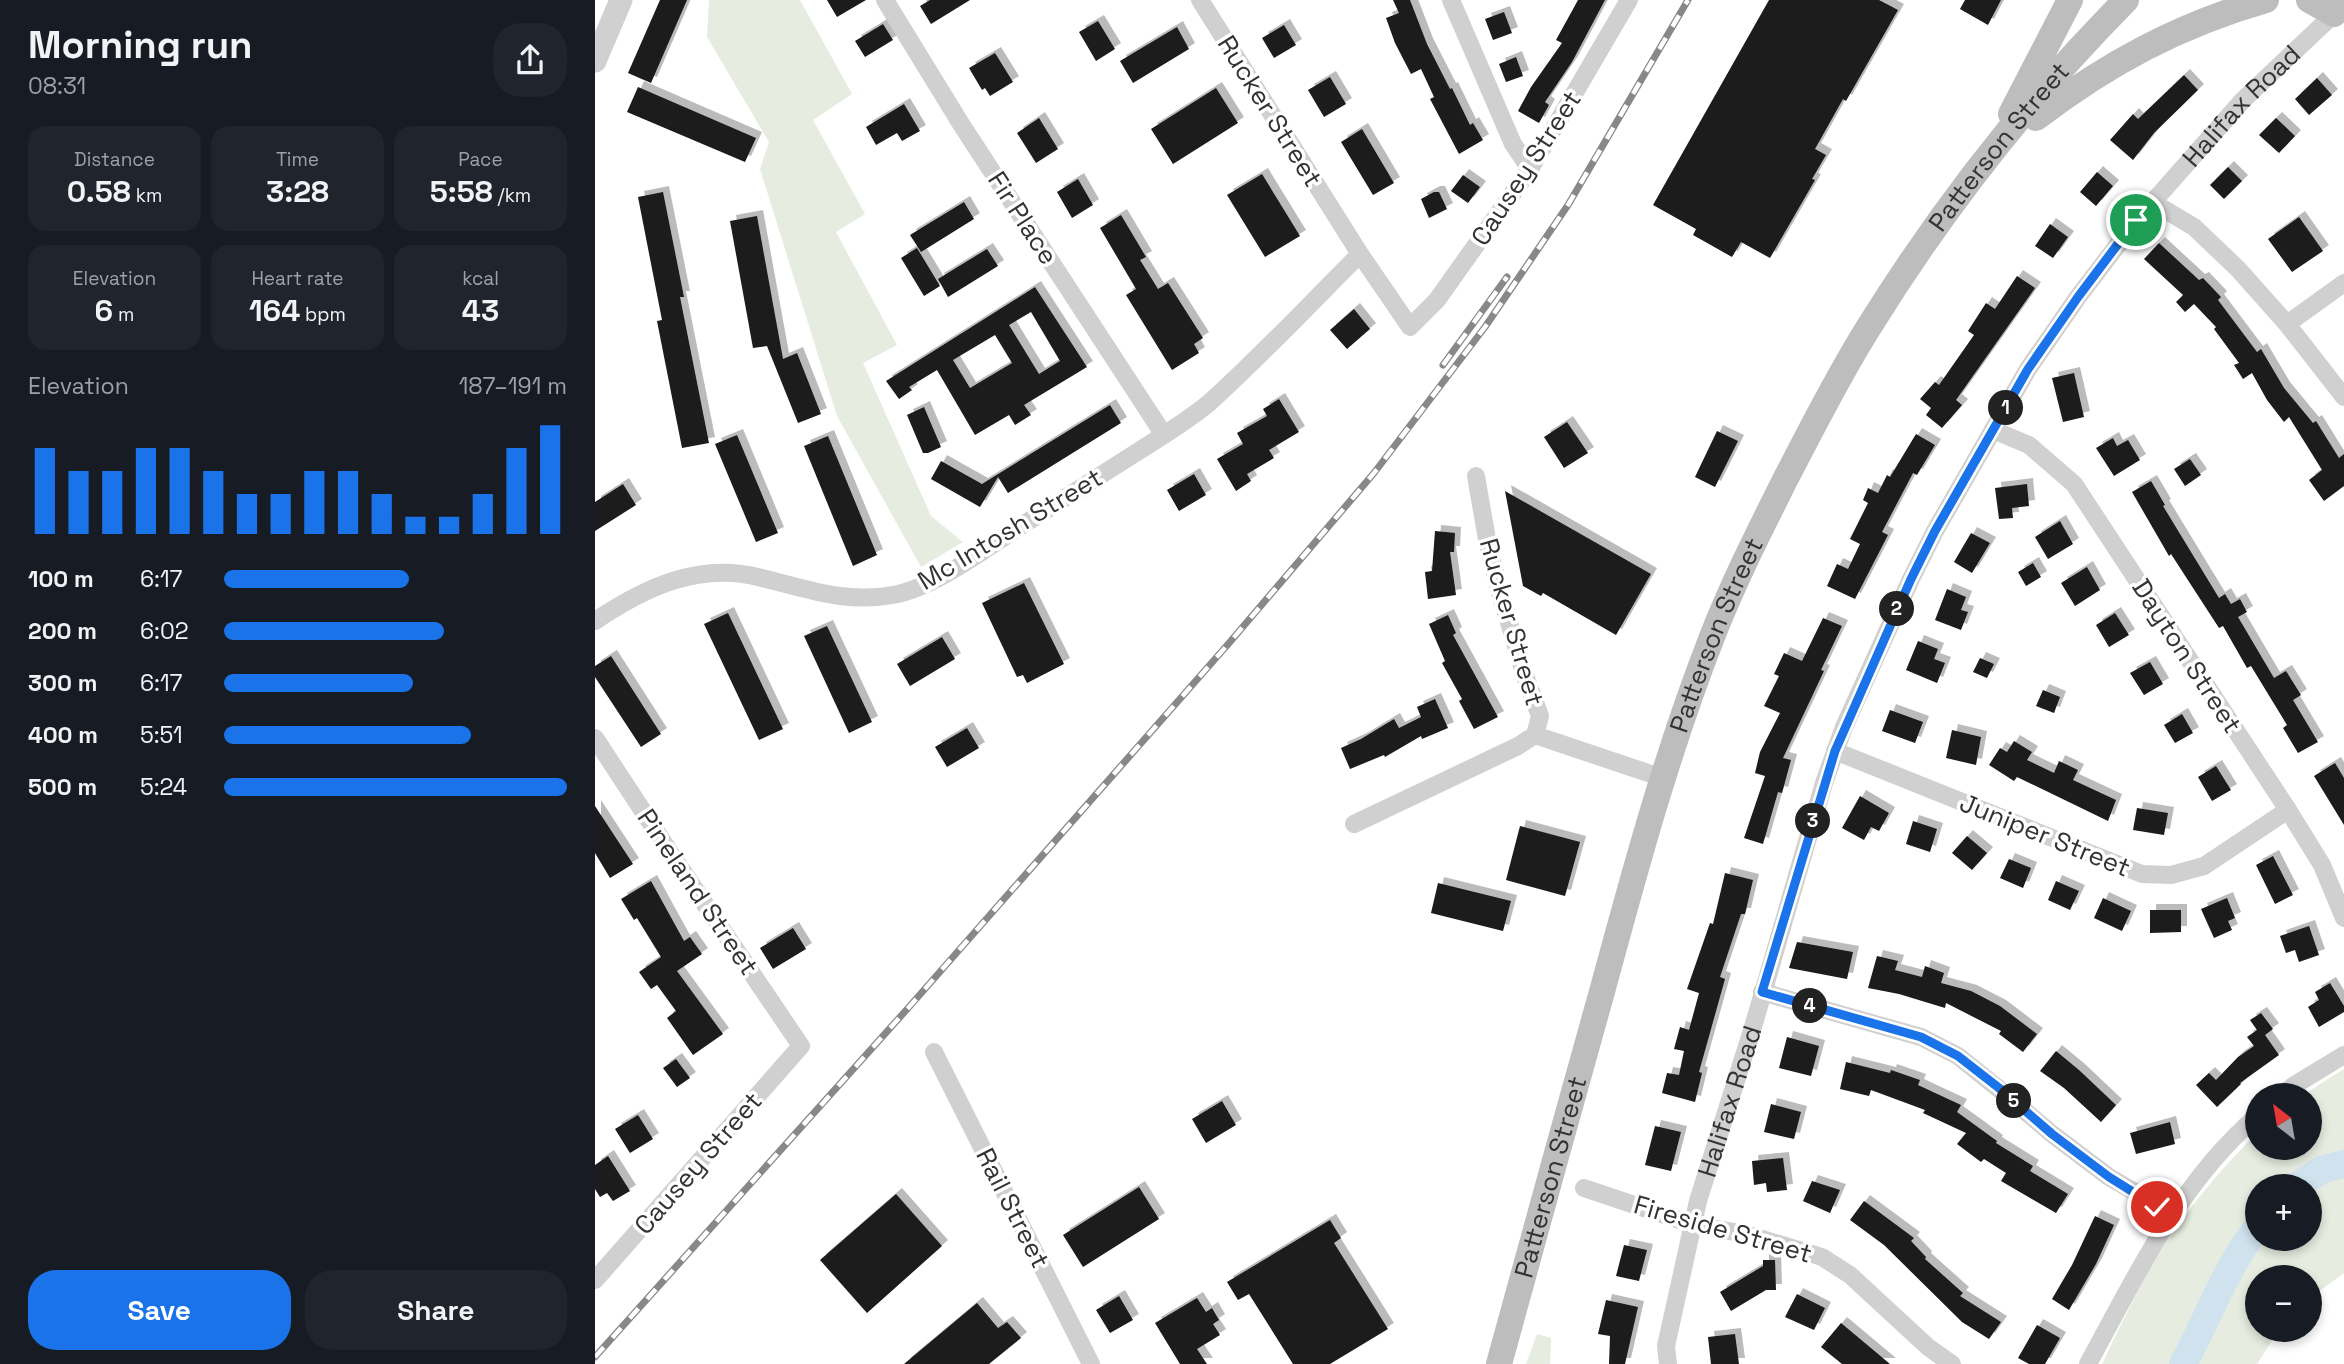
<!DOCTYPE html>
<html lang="en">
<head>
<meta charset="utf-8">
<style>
  body { margin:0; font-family:"Space Grotesk",sans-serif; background:#20242c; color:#f1f3f6; height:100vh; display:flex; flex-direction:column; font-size:26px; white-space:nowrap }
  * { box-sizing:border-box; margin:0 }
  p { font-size:23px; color:#9ea1a6 }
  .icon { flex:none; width:38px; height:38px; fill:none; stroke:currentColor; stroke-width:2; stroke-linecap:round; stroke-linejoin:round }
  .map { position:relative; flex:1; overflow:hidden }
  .sheet { display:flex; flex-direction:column; background:#171b24; width:595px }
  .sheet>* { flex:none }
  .needle { width:46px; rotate:329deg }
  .controls { position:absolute; left:1650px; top:1083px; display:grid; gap:14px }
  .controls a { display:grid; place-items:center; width:77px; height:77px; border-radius:50%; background:#171b24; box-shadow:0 4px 10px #0003; font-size:35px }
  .pin { position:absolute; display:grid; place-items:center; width:60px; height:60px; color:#fff; margin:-30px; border:4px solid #fff; border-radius:50%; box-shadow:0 2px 7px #0007 }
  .km { position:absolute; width:35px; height:35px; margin:-18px; border-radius:50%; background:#222; color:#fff; font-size:19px; line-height:35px; text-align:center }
  .round { display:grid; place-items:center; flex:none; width:74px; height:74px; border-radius:28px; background:#20242c }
  .headline { display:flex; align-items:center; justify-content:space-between; height:119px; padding:0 28px }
  h1 { font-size:38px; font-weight:700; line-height:52px }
  .stats { display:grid; grid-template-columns:repeat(3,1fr); gap:10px; height:119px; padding:7px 28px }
  .stats div { display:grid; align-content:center; border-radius:18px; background:#20242c; text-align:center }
  .stats b { font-size:30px; font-weight:700 }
  .stats small { font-size:19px; font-weight:400 }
  .stats p { font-size:19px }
  .chart { height:196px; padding:14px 28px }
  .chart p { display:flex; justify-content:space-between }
  .chart svg { width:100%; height:126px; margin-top:7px; stroke:#1a73e8; stroke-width:6 }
  .action { display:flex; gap:14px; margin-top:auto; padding:14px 28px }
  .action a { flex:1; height:80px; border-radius:28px; background:#1a73e8; color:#fff; font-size:28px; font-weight:700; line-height:80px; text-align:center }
  .action a+a { background:#20242c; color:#f1f3f6 }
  ul { padding:0 28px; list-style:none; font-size:23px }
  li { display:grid; grid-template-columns:112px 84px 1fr; align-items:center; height:52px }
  li i { height:18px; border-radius:9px; background:#1a73e8 }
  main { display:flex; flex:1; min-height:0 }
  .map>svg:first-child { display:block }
  .green { fill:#e6ecdf; fill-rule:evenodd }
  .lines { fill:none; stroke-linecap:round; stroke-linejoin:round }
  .river { stroke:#cfe2ee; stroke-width:28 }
  .building { fill:#1a1a1a; fill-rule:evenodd; filter:url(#shadow) }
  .minor { stroke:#d0d0d0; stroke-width:18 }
  .tertiary { stroke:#d0d0d0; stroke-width:23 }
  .secondary { stroke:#bdbdbd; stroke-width:26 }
  .rail-casing { stroke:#888; stroke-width:7 }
  .rail { stroke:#fff; stroke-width:4.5; stroke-dasharray:13; stroke-linecap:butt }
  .route-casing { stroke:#fff; stroke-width:14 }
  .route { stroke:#1a73e8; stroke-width:9 }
  .labels { text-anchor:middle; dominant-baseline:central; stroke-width:7; stroke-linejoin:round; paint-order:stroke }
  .street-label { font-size:26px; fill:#333; stroke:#fff }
</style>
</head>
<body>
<main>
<section class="sheet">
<div class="headline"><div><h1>Morning run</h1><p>08:31</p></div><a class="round"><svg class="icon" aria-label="share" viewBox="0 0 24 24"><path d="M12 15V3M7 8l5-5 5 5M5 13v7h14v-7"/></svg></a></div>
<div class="stats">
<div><p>Distance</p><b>0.58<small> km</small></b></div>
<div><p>Time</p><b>3:28</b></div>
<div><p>Pace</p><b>5:58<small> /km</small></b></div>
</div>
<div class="stats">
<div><p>Elevation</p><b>6<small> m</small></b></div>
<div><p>Heart rate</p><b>164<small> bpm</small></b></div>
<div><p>kcal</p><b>43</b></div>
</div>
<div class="chart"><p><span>Elevation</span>187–191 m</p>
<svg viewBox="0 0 160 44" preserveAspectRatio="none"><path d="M5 44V14M15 44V22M25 44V22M35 44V14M45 44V14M55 44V22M65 44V30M75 44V30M85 44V22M95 44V22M105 44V30M115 44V38M125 44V38M135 44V30M145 44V14M155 44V6"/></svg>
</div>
<ul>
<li><b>100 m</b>6:17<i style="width:54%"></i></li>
<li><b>200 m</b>6:02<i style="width:64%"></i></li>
<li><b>300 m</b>6:17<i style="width:55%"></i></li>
<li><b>400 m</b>5:51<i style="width:72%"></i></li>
<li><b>500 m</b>5:24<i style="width:100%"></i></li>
</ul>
<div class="action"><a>Save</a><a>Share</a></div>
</section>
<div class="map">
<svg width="1749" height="1364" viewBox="0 0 1749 1364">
  <defs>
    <filter id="shadow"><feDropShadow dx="6" dy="-6" stdDeviation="0" flood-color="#0004"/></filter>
  </defs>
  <rect width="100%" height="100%" fill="#fff"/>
  <path class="green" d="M114,0H205L257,94L218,120L270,214L241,232L302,345L268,363L336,516L368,542L326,567L242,416L165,169L174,142L112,37Z
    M1749,1069V1273L1715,1298V1278H1662V1330H1684L1662,1364H1507C1524,1328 1541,1293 1561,1259C1589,1212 1624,1171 1662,1133V1148H1715V1096L1708,1095ZM1715,1186V1239H1662V1186Z
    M942,1334L956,1338L955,1364H931Z"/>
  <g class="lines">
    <path class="river" d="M1702,1186L1728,1169L1749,1164
      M1588,1364C1613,1319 1630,1268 1662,1228"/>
  </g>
  <path class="building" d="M65,0H92L56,83L33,73Z
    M232,0H271L242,17Z
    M335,0H375L336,24L325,6Z
    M798,0H815L832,44L855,89L857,88L875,125L878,123L888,140L864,154L835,99L839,97L826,69L816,74L800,43L791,18L804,13Z
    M983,0H1010L977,62L950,102L954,105L944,123L923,111L936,87L967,43L961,40Z
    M1174,0H1284L1303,10L1251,101L1248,99L1220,149L1231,155L1217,179L1220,180L1175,258L1146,242L1137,257L1098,235L1101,229L1058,205Z
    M1370,0H1406L1393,25L1365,9Z
    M909,12L917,33L898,40L890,19Z
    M503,21L520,49L501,61L484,32Z
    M288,24L298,40L270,57L260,41Z
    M689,25L701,45L679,58L667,38Z
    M582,27L594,49L538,83L525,61Z
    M400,53L418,82L395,96L390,88L387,90L374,68Z
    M921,57L928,76L911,82L904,64Z
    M1589,75L1603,90L1559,133L1538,160L1515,140L1538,114L1543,119Z
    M735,77L751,104L729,117L713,90Z
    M1722,78L1737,95L1714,115L1700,99Z
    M43,87L161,138L150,162L32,112Z
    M621,88L643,123L578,164L556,129Z
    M309,104L325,131L307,141L302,133L281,145L271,127Z
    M444,118L463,149L441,163L422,133Z
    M1681,118L1700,136L1684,153L1664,135Z
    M767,129L799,183L778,195L746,142Z
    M1633,167L1647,181L1629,199L1615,185Z
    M1502,172L1518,186L1501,206L1485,192Z
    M667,174L705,236L670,257L632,195Z
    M868,175L885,187L873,203L856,191Z
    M483,179L498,205L477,218L462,192Z
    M68,192L89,297H85L114,443L87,448L62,321L67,320L43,197Z
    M839,192H844L852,209L834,218L826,199Z
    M369,202L379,219L326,252L315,235Z
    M526,215L551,257L545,260L563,289L573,283L608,338L599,344L604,353L577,370L531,295L541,289L505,228Z
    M162,216L188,359L202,353L226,414L203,423L172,346L158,348L135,221Z
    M1704,217L1728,251L1697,272L1673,239Z
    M1455,224L1473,237L1458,258L1440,246Z
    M1564,243L1604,280L1608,278L1626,297L1623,300L1662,352L1666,349L1689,388L1718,423L1721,421L1744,458L1749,454V486L1729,501L1714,480L1727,470L1694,417L1689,422L1672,400L1657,373L1648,379L1639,365L1644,363L1619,329L1621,327L1599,304L1590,312L1581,302L1588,295L1549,259Z
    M322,248L345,286L329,296L306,258Z
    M392,249L403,266L353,297L343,279Z
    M1422,276L1440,288L1361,400L1367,405L1347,428L1331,415L1336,408L1325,399L1340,382L1344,385L1379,335L1373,331L1391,303L1400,309Z
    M440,287L492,367L429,405L436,415L420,425L414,415L380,435L342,370L314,387L317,390L304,399L291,381ZM436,312L465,361L444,374L414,325ZM400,335L417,363L375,388L358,360Z
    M759,309L775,329L752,349L735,330Z
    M1479,373L1489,417L1468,422L1457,378Z
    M684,399L704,432L674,450L679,458L652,474L656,481L641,491L622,459L648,444L642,433L672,416L668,409Z
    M515,405L526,423L413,493L403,477L385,507L336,479L346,461L387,484Z
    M329,407L346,447L333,453H328L312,415Z
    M972,422L993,453L969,468L949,437Z
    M1122,431L1143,441L1120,487L1100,477Z
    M1321,434L1340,445L1322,475L1318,473L1287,532L1293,535L1260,599L1232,586L1242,564L1253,569L1265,544L1255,539L1273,503L1268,500L1273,488L1283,493L1292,475L1295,477Z
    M142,435L183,533L161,542L120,444Z
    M233,436L282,555L258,566L209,446Z
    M1518,438L1522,446L1533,440L1545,460L1519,476L1501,448Z
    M1595,459L1606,475L1590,486L1579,469Z
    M599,474L611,495L584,511L572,490Z
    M1556,481L1570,505L1568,506L1624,598L1630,594L1636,604L1645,599L1652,612L1643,617L1679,678L1691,671L1706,695L1698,700L1723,742L1703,753L1688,728L1692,725L1656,666L1652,668L1628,626L1624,628L1576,554L1574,556L1537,492Z
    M28,484L41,505L0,531V502Z
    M1432,484L1434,506L1417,508L1418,518L1404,519L1400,488Z
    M910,491L1056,574L1021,635L948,593L946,596L928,586Z
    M1465,521L1478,544L1453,559L1440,537Z
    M840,531L860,533L859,552H855L861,595L833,599L830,572L837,571Z
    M1376,533L1395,543L1377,573L1359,562Z
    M1438,563L1446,577L1431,586L1423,572Z
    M1492,567L1505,590L1480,606L1466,583Z
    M429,583L469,664L432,683L428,675L422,677L387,603Z
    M1352,589L1371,597L1366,610L1373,612L1366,630L1340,620Z
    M133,613L188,729L164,740L109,624Z
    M1520,613L1534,635L1514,647L1501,625Z
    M853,615L861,633L858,635L903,717L879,729L864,701L867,699L847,663L850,661L834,624Z
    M1228,618L1247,626L1226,670L1229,671L1188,758L1196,760L1187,793L1183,792L1168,844L1149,838L1170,776L1160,773L1165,752L1185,713L1169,706L1184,676L1179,674L1189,653L1207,661Z
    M232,626L277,722L254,733L209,636Z
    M347,637L360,659L315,686L302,664Z
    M1323,641L1343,649L1339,659L1350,663L1342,683L1311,670Z
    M16,656L66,734L46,747L0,677V666Z
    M1385,658L1399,664L1392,678L1378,672Z
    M1555,662L1568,684L1549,695L1535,673Z
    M1448,690L1465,697L1459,713L1441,706Z
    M840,699L853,728L827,739L826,736L790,757L789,755L755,769L746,748L766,739L799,719L804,728L826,717L822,707Z
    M1295,710L1328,722L1320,743L1287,731Z
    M1587,714L1598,733L1580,743L1569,725Z
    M372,728L384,748L352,767L340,747Z
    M1357,730L1386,737L1381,765L1351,758Z
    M1419,741L1437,752L1432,760L1459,773L1464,761L1483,770L1478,780L1521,800L1513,821L1422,777L1419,781L1394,765L1405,748L1412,752Z
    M1740,763L1749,778V825L1719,776Z
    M1621,766L1636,790L1617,801L1603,777Z
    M1265,796L1294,813L1284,831L1276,827L1269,840L1247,828Z
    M0,806L38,864L15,878L0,853Z
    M1542,808L1573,813L1569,835L1538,830Z
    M1318,821L1342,829L1335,852L1311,844Z
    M925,826L985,842L970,896L911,880Z
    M1372,836L1392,853L1377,870L1357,853Z
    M1678,856L1698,895L1680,904L1661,865Z
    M1414,859L1436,868L1428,888L1405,878Z
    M1130,873L1158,880L1150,914H1146L1125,977L1130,979L1104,1072L1107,1073L1100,1102L1067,1093L1072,1073L1084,1075L1089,1051L1079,1049L1085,1027L1094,1030L1104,993L1092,989L1115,923L1118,924Z
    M56,881L89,941L95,937L107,954L82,971L128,1034L98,1055L72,1018L81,1011L62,985L56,989L44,972L66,957L42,918L39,920L26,899Z
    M1461,881L1484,891L1475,910L1453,900Z
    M843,883L916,901L908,931L836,913Z
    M1508,898L1536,911L1527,931L1499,918Z
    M1632,898L1640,918L1633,921L1637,930L1619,938L1606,909Z
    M1555,910H1586V932L1555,933Z
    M1714,926L1724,955L1704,962L1700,950L1691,953L1685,936Z
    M198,928L211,949L178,969L165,948Z
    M1202,942L1258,952L1252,979L1194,968Z
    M1282,956L1303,961L1300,970L1327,977L1330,966L1349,973L1346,983L1376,991L1405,1006L1442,1034L1428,1052L1404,1034L1406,1031L1351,1003L1350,1008L1304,994L1273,988Z
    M1735,983L1749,1006V1012L1724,1027L1713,1007L1724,1000L1720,992Z
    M1666,1013L1678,1029L1670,1035L1684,1055L1645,1083L1646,1084L1622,1107L1601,1085L1614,1073L1621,1080L1643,1057L1659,1046L1652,1037L1662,1030L1655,1020Z
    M1192,1037L1224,1046L1216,1076L1184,1068Z
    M1461,1051L1484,1070L1521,1105L1506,1122L1469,1088L1445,1071Z
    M81,1059L95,1078L82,1087L68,1068Z
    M1251,1062L1295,1073L1296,1070L1325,1080L1323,1085L1366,1105L1362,1112L1402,1141L1401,1143L1438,1166L1435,1171L1473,1194L1461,1213L1406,1181L1411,1173L1389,1159L1386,1162L1362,1144L1371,1133L1328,1113L1330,1110L1276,1090L1274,1096L1245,1089Z
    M627,1101L641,1125L611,1143L597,1119Z
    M1176,1104L1206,1112L1199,1139L1169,1132Z
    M43,1115L58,1139L35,1153L20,1129Z
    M1575,1122L1580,1144L1541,1154L1535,1133Z
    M1060,1126L1086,1132L1076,1171L1050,1165Z
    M13,1156L35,1191L18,1201L12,1193L5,1197L0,1189V1165Z
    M1188,1158L1192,1190L1172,1192L1171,1183L1159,1185L1157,1161Z
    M1217,1181L1245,1190L1235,1213L1208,1201Z
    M544,1187L564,1219L488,1267L468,1235Z
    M301,1194L347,1246L272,1313L225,1260Z
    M1269,1201L1319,1238L1316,1241L1331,1257L1330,1259L1368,1293L1365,1296L1406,1322L1394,1339L1367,1322L1289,1245L1255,1220Z
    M1500,1216L1519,1225L1501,1264L1474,1310L1457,1299L1477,1265Z
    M735,1220L746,1238L739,1243L793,1329L735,1364H698L654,1294L643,1300L632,1282Z
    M1029,1245L1052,1250L1044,1281L1021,1276Z
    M1168,1260H1180L1181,1290H1171L1136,1311L1125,1292L1168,1266Z
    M1202,1294L1230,1308L1219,1330L1190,1317Z
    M524,1296L538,1320L515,1333L501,1310Z
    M602,1298L611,1312L617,1308L624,1320L618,1324L625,1335L602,1349L612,1364H585L560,1323Z
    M1011,1300L1043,1307L1030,1364H1014L1015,1336L1003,1334Z
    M382,1303L403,1328L412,1322L426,1338L394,1364H309Z
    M1246,1323L1295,1364H1247L1226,1347Z
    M1442,1325L1465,1338L1450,1364H1434L1423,1358Z
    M1140,1334L1144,1364H1116L1113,1337Z"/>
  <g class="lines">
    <g class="minor">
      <path d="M290,0L366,124L569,435"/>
      <path d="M605,0L765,254L815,327L842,300L935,169L1034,0"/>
      <path d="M856,0L918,144L935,169"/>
      <path d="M1557,202L1599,227L1643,269L1692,324L1749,397"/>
      <path d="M1692,324L1749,283"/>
      <path d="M1398,430L1434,445L1479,484L1693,810L1727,865L1749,918"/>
      <path d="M0,621C49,588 103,562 163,577C210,588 249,604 298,595C338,588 389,550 423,528C462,503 501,478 539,454C564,438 591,422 614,403C666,356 715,304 765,254"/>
      <path d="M940,735L1068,778"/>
      <path d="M0,738L78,857L206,1046L0,1280"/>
      <path d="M1240,751L1547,874L1576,875L1609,866L1693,810"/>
      <path d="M759,824L923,746L940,735L945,716L930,676L906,596L893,545L881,476"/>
      <path d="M1167,992L1326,1037L1363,1056L1404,1089L1457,1134L1514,1177L1578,1214"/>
      <path d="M339,1052L496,1364"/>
      <path d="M1687,1096L1698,1086L1749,1055"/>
      <path d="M989,1188L1099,1225L1151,1234L1227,1257L1255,1275L1333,1347L1357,1364"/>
      <path id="s1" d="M1073,1364L1071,1346L1103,1201L1158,1027L1229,783L1249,727L1316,579L1340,531L1433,369L1483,297L1541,221L1648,100L1739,14"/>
      <path d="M1493,1364C1541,1276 1585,1182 1662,1116"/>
    </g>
    <path class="tertiary" d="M0,61L26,0"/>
    <g class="secondary">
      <path d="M1714,0L1739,14L1749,4"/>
      <path d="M1416,114L1475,0"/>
      <path d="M1441,118C1513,63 1584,25 1671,0"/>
      <path id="s2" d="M904,1364C938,1239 973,1113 1008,988C1040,870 1072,752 1117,637C1138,583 1165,530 1191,478C1217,428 1242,378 1272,330C1345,212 1433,99 1531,0"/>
    </g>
    <g class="rail-casing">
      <path id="rail" d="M848,365L912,277
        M0,1357L314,1007L635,642L779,473L890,327L973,205L1093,0"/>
    </g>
    <use href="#rail" class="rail"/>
  </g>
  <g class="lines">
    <g class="route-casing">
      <path id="route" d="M1541,220L1483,297L1433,369L1340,531L1316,579L1240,751L1167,992L1326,1037L1363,1056L1404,1088L1457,1134L1514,1177L1562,1207"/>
    </g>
    <use href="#route" class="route"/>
  </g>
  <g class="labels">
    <g class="street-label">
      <text stroke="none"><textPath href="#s1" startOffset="1405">Halifax Road</textPath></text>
      <text transform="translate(675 111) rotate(58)">Rucker Street</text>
      <text stroke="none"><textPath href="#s2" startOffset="1328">Patterson Street</textPath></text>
      <text transform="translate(931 168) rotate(-57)">Causey Street</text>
      <text transform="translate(428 218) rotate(57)">Fir Place</text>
      <text transform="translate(415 529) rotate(-31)">Mc Intosh Street</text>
      <text transform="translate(917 622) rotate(74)">Rucker Street</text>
      <text stroke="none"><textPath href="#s2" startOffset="761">Patterson Street</textPath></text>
      <text transform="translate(1592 656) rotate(57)">Dayton Street</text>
      <text transform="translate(1450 835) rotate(22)">Juniper Street</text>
      <text transform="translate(103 892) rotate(56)">Pineland Street</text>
      <text stroke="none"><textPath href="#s1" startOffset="271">Halifax Road</textPath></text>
      <text transform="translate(103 1163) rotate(-49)">Causey Street</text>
      <text stroke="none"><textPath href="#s2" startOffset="194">Patterson Street</textPath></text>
      <text transform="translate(418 1208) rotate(63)">Rail Street</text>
      <text transform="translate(1128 1229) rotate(16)">Fireside Street</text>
    </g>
  </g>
</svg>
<div class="controls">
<a><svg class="needle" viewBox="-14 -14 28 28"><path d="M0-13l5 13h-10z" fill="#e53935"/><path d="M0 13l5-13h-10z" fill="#9ea1a6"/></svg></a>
<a>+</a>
<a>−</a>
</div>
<div class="pin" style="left:1541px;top:220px;background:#1e9e55"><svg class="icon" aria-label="arrive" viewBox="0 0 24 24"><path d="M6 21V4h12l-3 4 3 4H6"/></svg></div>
<div class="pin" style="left:1562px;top:1207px;background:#d93025"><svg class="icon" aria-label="check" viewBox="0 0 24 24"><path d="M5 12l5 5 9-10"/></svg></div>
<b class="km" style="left:1411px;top:408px">1</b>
<b class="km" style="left:1302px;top:609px">2</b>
<b class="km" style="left:1218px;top:821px">3</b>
<b class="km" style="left:1215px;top:1006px">4</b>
<b class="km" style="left:1419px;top:1101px">5</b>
</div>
</main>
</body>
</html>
